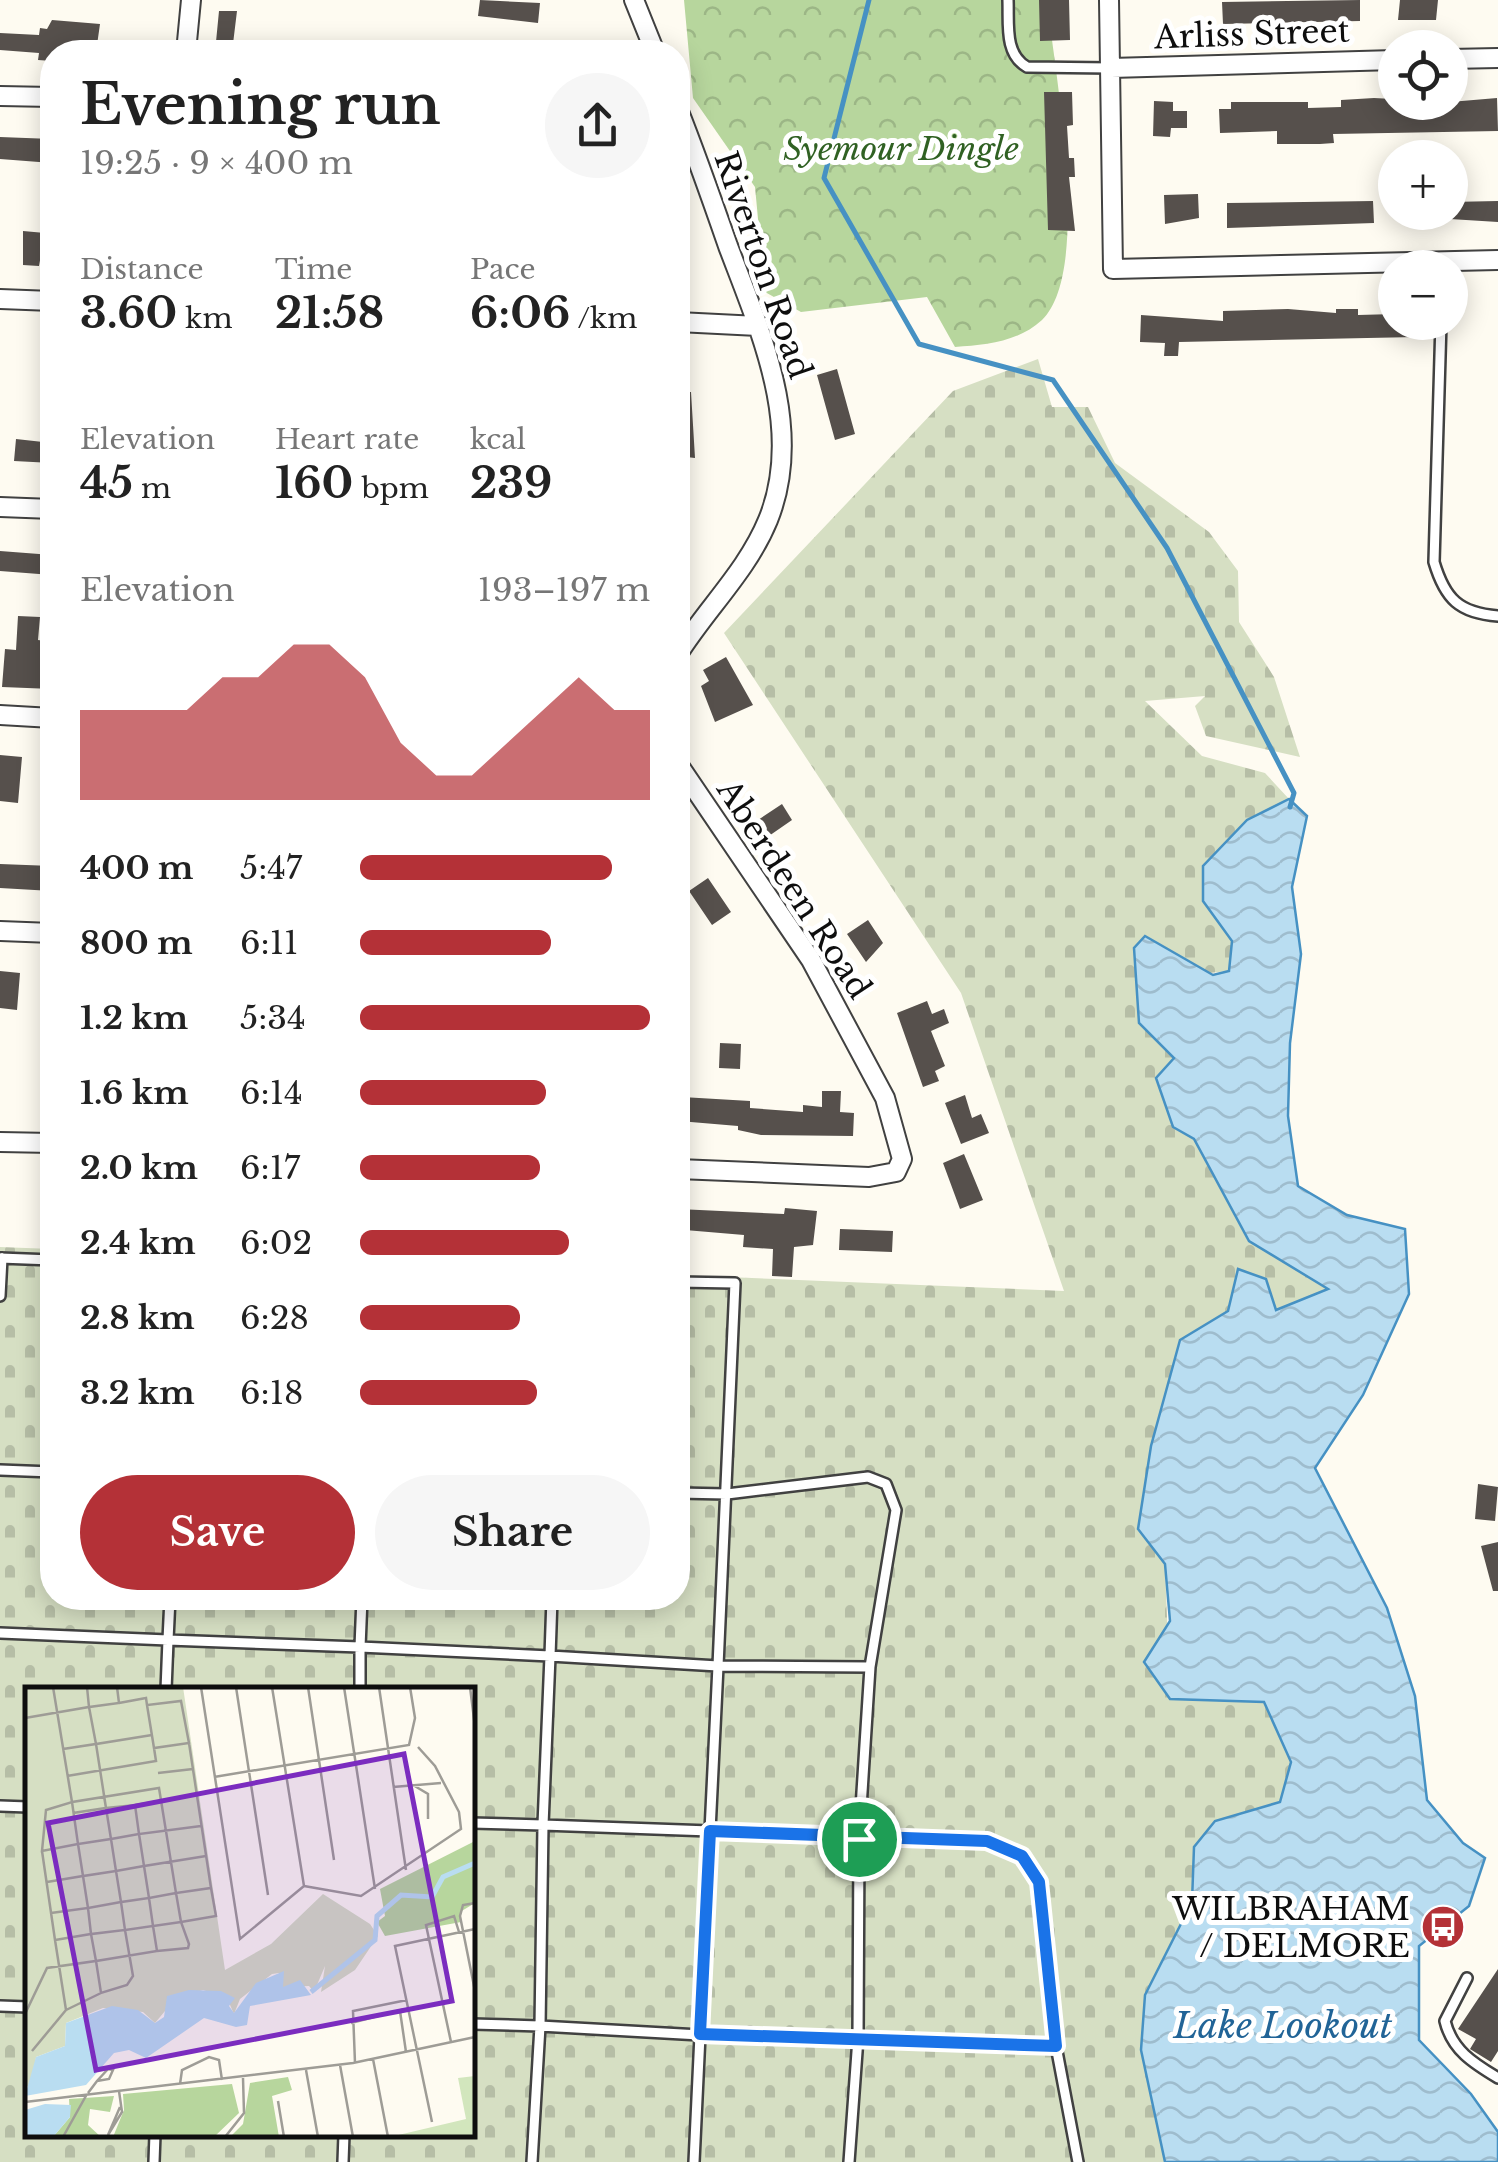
<!DOCTYPE html>
<html lang="en">
<head>
<meta charset="utf-8">
<style>
  body { margin:0; font-family:"Libre Baskerville",serif; background:#f6f6f6; color:#222; height:100vh; display:flex; flex-direction:column; font-size:38px; white-space:nowrap }
  * { box-sizing:border-box; margin:0 }
  p { font-size:32px; color:#767676 }
  .icon { flex:none; width:55px; height:55px; fill:none; stroke:currentColor; stroke-width:2; stroke-linecap:round; stroke-linejoin:round }
  .map { position:relative; flex:1; overflow:hidden }
  .details { position:absolute; left:40px; top:40px; width:650px; height:1570px; display:flex; flex-direction:column; background:#fff; border-radius:40px; box-shadow:0 5px 25px #0003 }
  .details>* { flex:none }
  .fabs { position:absolute; left:1378px; top:30px; display:grid; gap:20px }
  .fabs a { display:grid; place-items:center; width:90px; height:90px; border-radius:50%; background:#fff; box-shadow:0 5px 25px #0003; font-size:50px }
  .pin { position:absolute; display:grid; place-items:center; width:85px; height:85px; color:#fff; margin:-42px; border:5px solid #fff; border-radius:50%; box-shadow:0 2px 10px #0007 }
  .round { display:grid; place-items:center; flex:none; width:105px; height:105px; border-radius:52px; background:#f6f6f6 }
  .headline { display:flex; align-items:center; justify-content:space-between; height:170px; padding:0 40px }
  h1 { font-size:55px; font-weight:700; line-height:75px }
  .stats { display:grid; grid-template-columns:repeat(3,1fr); gap:15px; height:170px; padding:10px 40px }
  .stats div { display:grid; align-content:center }
  .stats b { font-size:42px; font-weight:700 }
  .stats small { font-size:28px; font-weight:400 }
  .stats p { font-size:28px }
  .chart { height:280px; padding:20px 40px }
  .chart p { display:flex; justify-content:space-between }
  .chart svg { width:100%; height:180px; margin-top:10px; fill:#b43137; opacity:.7 }
  .cta { display:flex; gap:20px; margin-top:auto; padding:20px 40px }
  .cta a { flex:1; height:115px; border-radius:60px; background:#b43137; color:#fff; font-size:40px; font-weight:700; line-height:115px; text-align:center }
  .cta a+a { background:#f6f6f6; color:#222 }
  ul { padding:0 40px; list-style:none; font-size:32px }
  li { display:grid; grid-template-columns:160px 120px 1fr; align-items:center; height:75px }
  li i { height:25px; border-radius:12px; background:#b43137 }
  .map>svg:first-child { display:block }
  .forest { fill:url(#forest-crowns) }
  .cemetery { fill:url(#cemetery-stones); fill-rule:evenodd }
  .water { fill:url(#water-waves); stroke:#4691c3; stroke-width:2.5 }
  .lines { fill:none; stroke-linecap:round; stroke-linejoin:round }
  .stream { stroke:#4691c3; stroke-width:5 }
  .building { fill:#56504c }
  .lane-casing { stroke:#414141; stroke-width:14 }
  .street-casing { stroke:#414141; stroke-width:22 }
  .lane { stroke:#fff; stroke-width:9 }
  .street { stroke:#fff; stroke-width:18 }
  .route-casing { stroke:#fff; stroke-width:20 }
  .route { stroke:#1a73e8; stroke-width:12 }
  .labels { text-anchor:middle; dominant-baseline:central; stroke-width:10; stroke-linejoin:round; paint-order:stroke }
  .street-label { font-size:32px; fill:#0e0e0e; stroke:#fff }
  .park-label { font-size:32px; font-style:italic; fill:#306123; stroke:#fff }
  .poi-label { font-size:32px; fill:#0e0e0e; stroke:#fff; text-anchor:end }
  .water-label { font-size:35px; font-style:italic; fill:#216497; stroke:#fff }
  .inset-river { fill:none; stroke:#b9ddf1; stroke-width:5 }
  .inset-road { fill:none; stroke:#9e9c96; stroke-width:2.5 }
  .view { fill:#7b2cbf; fill-opacity:0.15; stroke:#7b2cbf; stroke-width:5 }
  .inset-edge { fill:none; stroke:#0e0e0e; stroke-width:5 }
</style>
</head>
<body>
<div class="map">
<svg width="1498" height="2162" viewBox="0 0 1498 2162">
  <defs>
    <pattern id="forest-crowns" width="20" height="18" patternUnits="userSpaceOnUse" patternTransform="scale(2.5)"><rect width="20" height="18" fill="#b7d69d"/><path d="M2 6a3 3 0 1 1 6 0M12 15a3 3 0 1 1 6 0" fill="none" stroke="#9cb686"/></pattern>
    <pattern id="cemetery-stones" width="16" height="16" patternUnits="userSpaceOnUse" patternTransform="scale(2.5)"><rect width="16" height="16" fill="#d6dfc3"/><path d="M2 7V4a2 2 0 0 1 4 0v3zM10 15v-3a2 2 0 0 1 4 0v3z" fill="#b6bea6"/></pattern>
    <pattern id="water-waves" width="16" height="10" patternUnits="userSpaceOnUse" patternTransform="scale(2.5)"><rect width="16" height="10" fill="#b9ddf1"/><path d="M0 5q4-4 8 0t8 0" fill="none" stroke="#9ebccd"/></pattern>
  </defs>
  <rect width="100%" height="100%" fill="#fefbf1"/>
  <path class="forest" d="M684,0H1047C1054,68 1093,271 1042,320C1018,342 986,345 955,347L927,297L801,312L765,292L755,187L693,98Z"/>
  <path class="cemetery" d="M1038,359L1052,407H1088L1115,463L1209,532L1238,571L1239,622L1274,677L1300,757L1206,736L1195,706L1205,696L1145,701L1202,756L1265,773L1289,799L1247,820L1203,901L1232,941L1229,971L1140,980L1139,1023L1175,1058L1194,1139L1248,1241L1329,1289L1275,1310L1228,1311L1180,1340L1138,1529L1165,1564L1170,1699L1264,1702L1291,1762L1280,1802L1215,1821L1194,1847L1192,1901L1145,1995L1141,2050L1165,2162H0V1247L52,1249V1598H678V1275L1064,1291L961,993L724,633L953,391ZM28,1690H472V2134H28Z"/>
  <path class="water" d="M1289,799L1307,816L1292,887L1301,954L1290,1043L1288,1116L1298,1186L1347,1215L1405,1229L1409,1294L1363,1395L1315,1468L1387,1608L1415,1696L1427,1800L1463,1843L1485,1858L1469,1906L1419,1946V2040L1471,2094L1498,2132V2162H1165L1141,2050L1145,1995L1192,1902L1194,1847L1215,1821L1280,1802L1291,1762L1264,1702L1170,1699L1144,1662L1170,1621L1165,1564L1138,1529L1151,1446L1180,1340L1228,1311L1238,1269L1266,1279L1276,1310L1328,1289L1249,1241L1194,1139L1173,1127L1156,1078L1174,1058L1139,1023L1134,948L1145,936L1213,975L1229,971L1232,941L1203,901V866L1247,820Z"/>
  <g class="lines">
    <path class="stream" d="M869,0L824,178L919,344L1053,380L1167,548L1294,793L1290,807"/>
  </g>
  <path class="building" d="M480,0L540,3L538,23L478,16Z
    M1039,0H1069L1070,40L1040,41Z
    M1360,0V21L1223,24L1222,2Z
    M1400,0H1438L1436,20H1398Z
    M219,11H237L232,52H215Z
    M52,20L100,24L96,52H52V61L38,60L39,53L0,50V33L39,35L40,28L47,29Z
    M1044,92H1072L1073,125L1067,126L1069,158H1074L1075,177H1069L1075,231L1048,230Z
    M1374,98L1450,102L1497,98L1498,131L1333,134L1334,143L1320,144H1277V131L1220,133L1219,109H1231V102H1308V108L1341,107V100Z
    M1154,101L1173,102V111H1187V128H1171L1170,137L1153,136Z
    M0,137L52,139V163L0,159Z
    M1198,194L1199,218L1165,224L1164,195Z
    M1373,201L1374,223L1227,228V203Z
    M1498,201V222L1450,219V202Z
    M23,231L45,233L39,266L23,265Z
    M1288,309L1336,313V309H1358V315L1395,314V322H1415L1416,337L1179,342L1178,356H1164L1165,343L1140,342L1141,315L1223,321V311Z
    M837,369L855,434L835,440L817,375Z
    M678,392H691L695,458L678,456Z
    M16,439L52,443V463L14,461Z
    M0,551L52,555V575L0,571Z
    M18,616L40,617L38,640L52,642V689L2,687L5,649L16,650Z
    M726,657L753,705L715,722L701,686L709,681L703,670Z
    M0,755L22,757L18,803L0,801Z
    M782,804L792,820L766,838L755,822Z
    M0,864L52,866V891L0,888Z
    M708,878L731,912L712,925L689,891Z
    M868,920L883,943L866,962L847,934Z
    M0,971L20,973L17,1010L0,1008Z
    M927,1001L932,1014L944,1009L949,1023L931,1031L945,1066L935,1071L939,1081L923,1087L897,1013Z
    M720,1043L741,1044L740,1069L719,1068Z
    M822,1091H841L840,1112L854,1113L853,1136L761,1135L738,1130V1126L679,1121L682,1097L750,1101V1108L803,1112V1105L822,1107Z
    M965,1095L972,1118L981,1114L989,1133L961,1144L945,1103Z
    M964,1154L983,1200L960,1209L943,1163Z
    M785,1208L817,1211L813,1245L794,1247L792,1277L772,1276L773,1249L743,1247L744,1235L685,1230V1223H678V1209L784,1214Z
    M840,1229L893,1231L892,1252L839,1250Z
    M1478,1484L1498,1487L1495,1521L1475,1519Z
    M1498,1542V1591H1493L1481,1546Z
    M1498,1969V2051L1491,2062L1470,2049L1476,2039L1458,2029Z"/>
  <g class="lines">
    <g class="lane-casing">
      <path id="lane" d="M1008,0C1009,24 1004,54 1027,67L1111,68
        M1441,322L1434,562C1445,599 1459,613 1498,616
        M0,1258L52,1260
        M678,1282L735,1283L718,1666L870,1667L859,1839L858,2038L700,2035L694,2162
        M0,1296L2,1258
        M0,1470L52,1472
        M678,1493L727,1494L868,1477L886,1484L896,1510L870,1667
        M170,1598L168,1640L360,1647L362,1598
        M552,1598L550,1656L718,1666L710,1831L987,1841L1021,1856L1039,1882L1056,2046L858,2038L849,2162
        M0,1633L168,1640L166,1690
        M360,1690V1647L550,1656L543,1825L472,1823
        M0,1806L28,1807
        M543,1825L710,1831L700,2035L540,2026Z
        M1467,1978L1445,2021C1452,2050 1473,2063 1498,2078
        M0,2006L28,2007
        M472,2024L540,2026L532,2162
        M1056,2046L1078,2162
        M154,2162L155,2134
        M343,2162L344,2134"/>
    </g>
    <g class="street-casing">
      <path id="street" d="M634,0L655,52
        M1109,0L1113,269L1498,260
        M186,52L191,0
        M1450,59L1498,58
        M1111,68L1395,60
        M0,96L52,97
        M678,109C696,154 712,200 728,246C760,331 805,429 768,520C747,571 707,608 678,654
        M0,299L52,301
        M678,322L758,326
        M0,507L52,509
        M0,715L52,718
        M678,764L811,960L885,1098L902,1159L896,1172L869,1177L678,1169
        M0,931L52,933
        M0,1142L52,1143"/>
    </g>
    <use href="#lane" class="lane"/>
    <use href="#street" class="street"/>
  </g>
  <g class="lines">
    <g class="route-casing">
      <path id="route" d="M710,1831L987,1841L1022,1856L1039,1882L1056,2046L700,2034Z"/>
    </g>
    <use href="#route" class="route"/>
  </g>
  <defs>
    <g id="bus-disc" transform="scale(2.25)"><circle r="9.5" fill="#b43137" stroke="#fff"/><path d="M-5-6H5V4H4V6H2V4H-2V6H-4V4H-5ZM-3.5-4V0h7V-4ZM-3.5 1.2v1.5H-2V1.2ZM2 1.2v1.5H3.5V1.2Z" fill="#fff"/></g>
  </defs>
  <g fill-rule="evenodd">
    <use href="#bus-disc" x="1443" y="1927"/>
  </g>
  <g class="labels">
    <g class="street-label">
      <text transform="translate(1252 34) rotate(-2)">Arliss Street</text>
      <text transform="translate(763 265) rotate(71)">Riverton Road</text>
      <text transform="translate(794 889) rotate(57)">Aberdeen Road</text>
    </g>
    <g class="park-label">
      <text x="901" y="149">Syemour Dingle</text>
    </g>
    <g class="poi-label">
      <text x="1410" y="1909">WILBRAHAM<tspan x="1410" dy="37">/ DELMORE</tspan></text>
    </g>
    <g class="water-label">
      <text x="1283" y="2025">Lake Lookout</text>
    </g>
  </g>
  <g transform="translate(25 1687)">
    <rect width="450" height="450" fill="#fefbf1"/>
    <path d="M450,154V216L435,225L436,235L360,249L352,235L360,229L355,202ZM263,390L267,403L247,409L254,450H205L218,437L225,396ZM207,397L214,426L189,450H88L99,423L98,407ZM89,409L85,425L65,422L63,438L76,450H28L45,430L44,412Z" fill="#b7d69d"/>
    <path d="M0,0H158L200,283L246,257L298,207L345,237L353,249L330,283L296,305L300,279L289,305L284,299L258,300L254,286L247,287L215,312L209,327L202,311L178,303L150,312L130,336L118,325L78,321L41,336L40,359L11,370L9,392L0,402Z" fill="#d6dfc3"/>
    <path d="M450,389V450H365L441,432L433,391Z" fill="#d2e6bd"/>
    <path d="M259,284L258,300L275,293L286,308L225,319L222,338L211,340L179,331L121,371L104,363L89,366L61,398L0,409L11,370L40,359L41,336L87,319L113,323L130,336L139,330L142,309L164,303L196,304L210,311L204,319L209,326L231,296ZM20,417L46,418L45,430L28,450H0V423Z" fill="#b9ddf1"/>
    <path class="inset-river" d="M286,305L350,253L352,229L376,208L407,210L418,190L450,176"/>
    <path class="inset-road" d="M62,0L64,20L94,16L92,0M176,0L215,252L279,199M211,0L243,208M247,0L279,199M283,0L309,173M319,0L350,202M354,0L381,183M445,0L450,40M156,14L164,56L129,61L122,18ZM94,16L121,11L122,18M0,31L64,20L71,57L127,48M164,56L186,201M38,62L71,57L81,121L79,109M133,86L168,82M42,89L131,74L129,61M189,90L384,58L390,31L385,0M388,98L403,107V132M368,100L416,96M47,115L53,157L17,164L21,123ZM110,118L172,108M48,126L81,121L86,152L114,147L110,118L81,121M176,139L114,147L119,179L181,169M17,164L30,253M91,184L96,215L124,211L119,179L91,184L58,189L53,157L86,152L91,184M22,195L58,189L63,221L26,226M279,199L336,209L436,142L434,125L410,79L393,60M96,215L100,243L66,247L63,221ZM450,216L438,218L435,229L450,304M76,306L41,323L30,253L66,247L71,274L132,264L128,239L156,235L191,229L186,201L151,206L156,235L164,257L163,261L132,264M375,324L381,365M0,327L22,281L71,274L76,306L102,298L108,289L100,243L128,239L124,211L151,206L134,101L47,115L28,0M326,336L384,321M426,355L401,238L429,229L434,245M7,364L41,323M348,372L363,450M330,376L328,324L382,313M315,378L328,450M281,383L293,450M155,397L157,383L184,370L194,373L197,393M94,404L97,425L83,448L95,420M63,406L72,394L83,382L88,383L84,392L72,394M253,414L259,450M0,415L328,376L450,350M407,435L370,259L450,242M38,450L62,407M200,450L219,426L218,391"/>
    <path class="view" d="M379,67L427,314L71,383L23,136Z"/>
    <rect width="450" height="450" class="inset-edge"/>
  </g>
</svg>
<div class="fabs">
<a><svg class="icon" aria-label="locate" viewBox="0 0 24 24"><circle cx="12" cy="12" r="6"/><path d="M12 2v4M12 18v4M2 12h4M18 12h4"/></svg></a>
<a>+</a>
<a>−</a>
</div>
<div class="pin" style="left:859px;top:1839px;background:#1e9e55"><svg class="icon" aria-label="arrive" viewBox="0 0 24 24"><path d="M6 21V4h12l-3 4 3 4H6"/></svg></div>
<section class="details">
<div class="headline"><div><h1>Evening run</h1><p>19:25 · 9 × 400 m</p></div><a class="round"><svg class="icon" aria-label="share" viewBox="0 0 24 24"><path d="M12 15V3M7 8l5-5 5 5M5 13v7h14v-7"/></svg></a></div>
<div class="stats">
<div><p>Distance</p><b>3.60<small> km</small></b></div>
<div><p>Time</p><b>21:58</b></div>
<div><p>Pace</p><b>6:06<small> /km</small></b></div>
</div>
<div class="stats">
<div><p>Elevation</p><b>45<small> m</small></b></div>
<div><p>Heart rate</p><b>160<small> bpm</small></b></div>
<div><p>kcal</p><b>239</b></div>
</div>
<div class="chart"><p><span>Elevation</span>193–197 m</p>
<svg viewBox="0 0 160 44" preserveAspectRatio="none"><path d="M0 44V22L10 22L20 22L30 22L40 14L50 14L60 6L70 6L80 14L90 30L100 38L110 38L120 30L130 22L140 14L150 22L160 22V44z"/></svg>
</div>
<ul>
<li><b>400 m</b>5:47<i style="width:87%"></i></li>
<li><b>800 m</b>6:11<i style="width:66%"></i></li>
<li><b>1.2 km</b>5:34<i style="width:100%"></i></li>
<li><b>1.6 km</b>6:14<i style="width:64%"></i></li>
<li><b>2.0 km</b>6:17<i style="width:62%"></i></li>
<li><b>2.4 km</b>6:02<i style="width:72%"></i></li>
<li><b>2.8 km</b>6:28<i style="width:55%"></i></li>
<li><b>3.2 km</b>6:18<i style="width:61%"></i></li>
</ul>
<div class="cta"><a>Save</a><a>Share</a></div>
</section>
</div>
</body>
</html>
